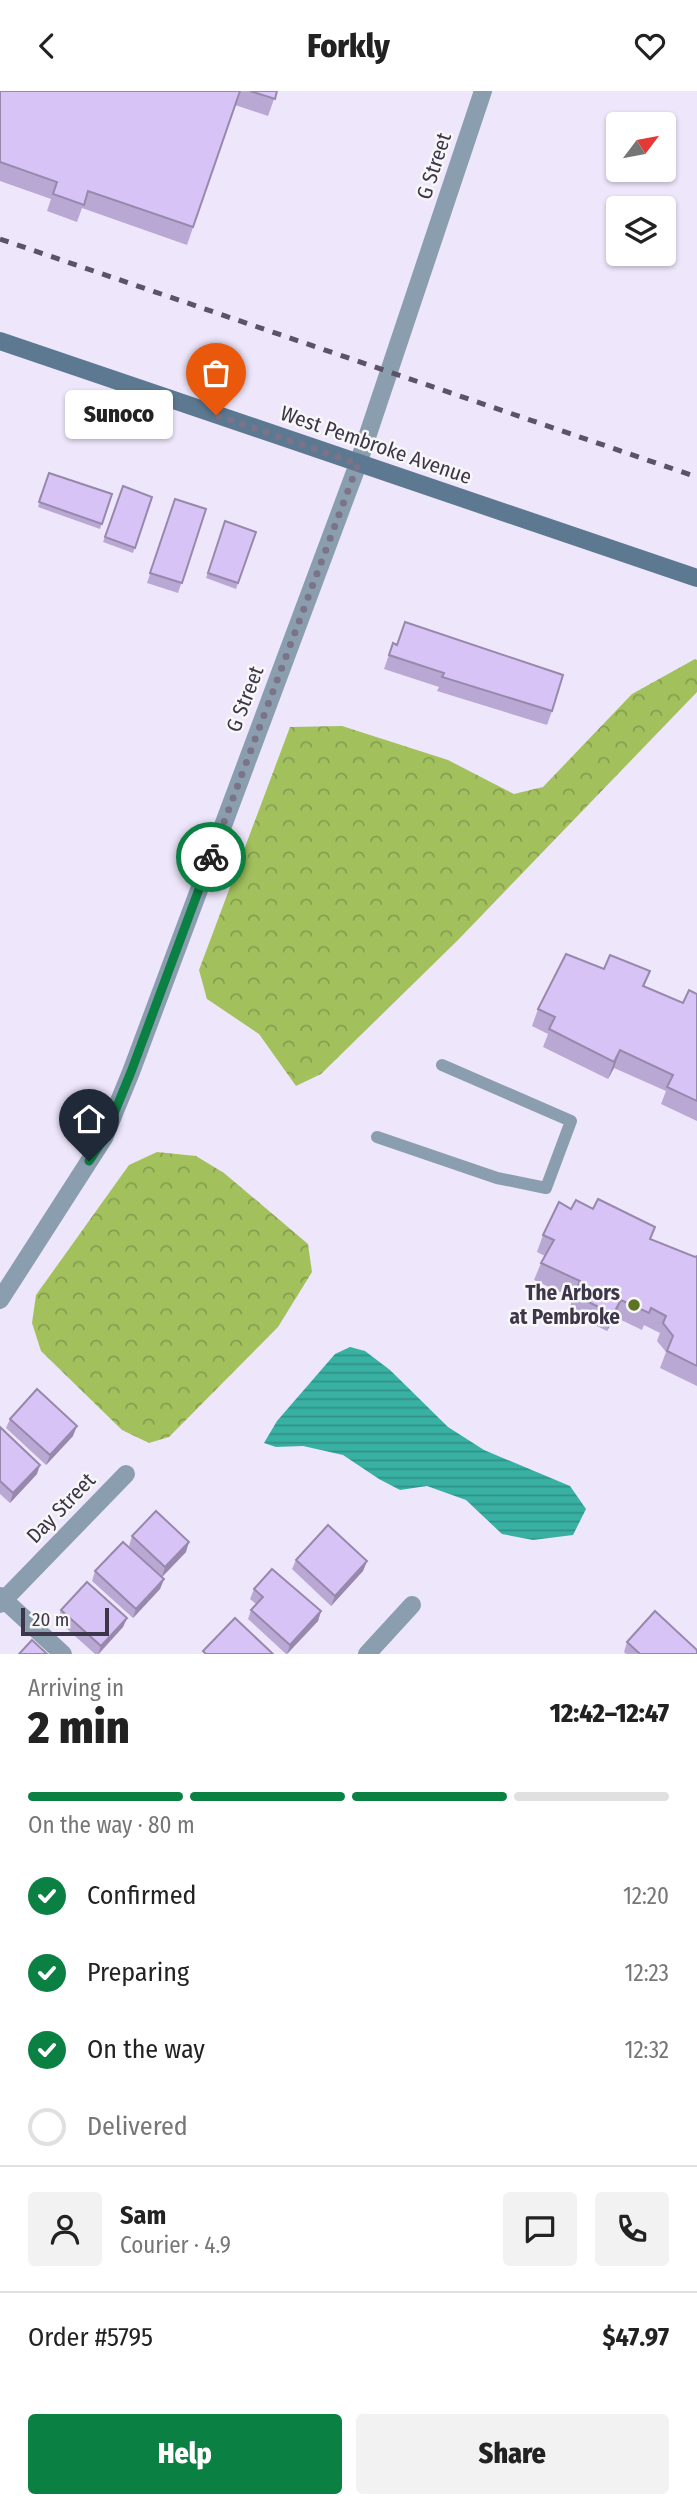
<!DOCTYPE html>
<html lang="en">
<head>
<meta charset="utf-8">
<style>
	:root { --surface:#fff; --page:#f2f2f2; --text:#222; --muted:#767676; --line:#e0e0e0; --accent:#0b8043 }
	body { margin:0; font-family:"Fira Sans Condensed",sans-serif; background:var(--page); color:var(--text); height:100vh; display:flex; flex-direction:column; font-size:26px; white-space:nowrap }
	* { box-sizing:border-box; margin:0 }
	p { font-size:23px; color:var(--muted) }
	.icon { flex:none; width:38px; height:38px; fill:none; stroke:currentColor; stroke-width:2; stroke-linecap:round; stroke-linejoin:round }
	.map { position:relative; height:1563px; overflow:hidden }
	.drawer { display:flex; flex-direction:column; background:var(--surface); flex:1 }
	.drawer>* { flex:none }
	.needle { width:46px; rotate:58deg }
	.fabs { position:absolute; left:606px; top:21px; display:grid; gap:14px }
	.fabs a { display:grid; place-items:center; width:70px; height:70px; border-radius:7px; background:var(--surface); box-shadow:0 2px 5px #0004; font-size:35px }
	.scale { position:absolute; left:21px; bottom:18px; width:88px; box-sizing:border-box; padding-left:7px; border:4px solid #3d3549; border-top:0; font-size:19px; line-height:24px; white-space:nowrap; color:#3d3549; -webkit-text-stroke:5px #f7f7f7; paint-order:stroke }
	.pin { position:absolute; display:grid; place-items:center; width:60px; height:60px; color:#fff; margin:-72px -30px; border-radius:50% 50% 50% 0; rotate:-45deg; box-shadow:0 0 7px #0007 }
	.pin .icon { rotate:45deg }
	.courier { position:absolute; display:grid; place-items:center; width:70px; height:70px; margin:-35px; border:5px solid #0b8043; border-radius:50%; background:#fff; color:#222; box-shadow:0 2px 9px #0007 }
	.bubble { position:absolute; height:49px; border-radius:7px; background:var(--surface); box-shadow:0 2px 5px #0004; font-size:23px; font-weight:800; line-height:49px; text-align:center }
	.head em { font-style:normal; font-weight:800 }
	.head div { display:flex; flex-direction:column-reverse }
	.head { display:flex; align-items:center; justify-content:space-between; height:119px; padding:0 28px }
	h1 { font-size:46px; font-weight:800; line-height:52px }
	.bar { display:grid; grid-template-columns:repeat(4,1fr); gap:10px 7px; align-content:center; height:84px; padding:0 28px }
	.bar i { height:9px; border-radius:5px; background:var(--line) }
	.bar .on { background:var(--accent) }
	.bar p { grid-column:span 4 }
	.line { display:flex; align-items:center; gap:18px; padding:0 28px; border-top:2px solid var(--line) }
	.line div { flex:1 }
	.round { display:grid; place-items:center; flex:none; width:74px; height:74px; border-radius:7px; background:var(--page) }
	ol { padding:0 28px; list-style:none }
	li { display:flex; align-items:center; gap:21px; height:77px }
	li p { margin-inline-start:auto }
	li .icon { padding:7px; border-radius:50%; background:var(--accent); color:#fff; stroke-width:4 }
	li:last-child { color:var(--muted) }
	li i { width:38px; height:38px; border:4px solid var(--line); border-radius:50% }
	.primary-button { display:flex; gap:14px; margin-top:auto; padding:14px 28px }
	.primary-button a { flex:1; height:80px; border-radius:7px; background:var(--accent); color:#fff; font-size:28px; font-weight:800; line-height:80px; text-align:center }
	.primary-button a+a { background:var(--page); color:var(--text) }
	header { display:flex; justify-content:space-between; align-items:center; height:91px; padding:0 28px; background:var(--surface); font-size:32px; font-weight:800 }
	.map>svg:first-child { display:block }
	.forest { fill:url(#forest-crowns) }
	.water { fill:url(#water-rules) }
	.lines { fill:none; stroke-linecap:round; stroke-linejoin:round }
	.service { stroke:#8b9eaf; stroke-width:12 }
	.minor { stroke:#8b9eaf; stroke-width:18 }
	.secondary { stroke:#5d7991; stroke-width:18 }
	.rail { stroke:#5b5367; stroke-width:5; stroke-dasharray:9 9; stroke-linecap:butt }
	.wall { fill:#baa8d4 }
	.shaded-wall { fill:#9788ac }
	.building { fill:#d8c3f6; stroke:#9788ac; stroke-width:2 }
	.done { stroke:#7b7387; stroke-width:7; stroke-dasharray:0 12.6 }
	.route { stroke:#0b8043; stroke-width:9 }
	.poi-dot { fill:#5c7324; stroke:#f7f7f7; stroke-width:2.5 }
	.labels { text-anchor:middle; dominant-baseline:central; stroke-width:5; stroke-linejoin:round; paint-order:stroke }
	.street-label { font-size:21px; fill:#3d3549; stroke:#f7f7f7 }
	.poi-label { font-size:21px; font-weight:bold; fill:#3d3549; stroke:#f7f7f7; text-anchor:end }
</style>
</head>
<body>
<header><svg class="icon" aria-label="back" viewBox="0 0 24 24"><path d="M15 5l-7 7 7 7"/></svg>Forkly<svg class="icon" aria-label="heart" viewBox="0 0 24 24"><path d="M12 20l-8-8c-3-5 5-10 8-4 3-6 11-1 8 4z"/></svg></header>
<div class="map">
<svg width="697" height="1563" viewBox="0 0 697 1563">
	<defs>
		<pattern id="forest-crowns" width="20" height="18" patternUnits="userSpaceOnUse" patternTransform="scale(1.75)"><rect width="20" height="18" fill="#a2c15d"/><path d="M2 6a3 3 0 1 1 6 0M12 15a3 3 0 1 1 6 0" fill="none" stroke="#859e4f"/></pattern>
		<pattern id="water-rules" width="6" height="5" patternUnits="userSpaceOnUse" patternTransform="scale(1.75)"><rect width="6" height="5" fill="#38b1a3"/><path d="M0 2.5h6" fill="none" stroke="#309187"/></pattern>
	</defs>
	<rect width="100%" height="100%" fill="#eee6fb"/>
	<g class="forest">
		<path d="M 695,568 L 697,569 L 697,601 L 458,849 L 321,983 L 296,995 L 259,943 L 207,908 L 199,879 L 290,636 L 342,635 L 448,669 L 514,703 L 543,696 L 632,603 Z"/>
		<path d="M 157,1061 L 196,1065 L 224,1082 L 308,1153 L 312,1181 L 278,1236 L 169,1346 L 149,1352 L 122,1339 L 41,1260 L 32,1232 L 36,1204 L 129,1074 Z"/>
	</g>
	<path class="water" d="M 350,1256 L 365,1260 L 390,1279 L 448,1336 L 484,1359 L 570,1395 L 586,1418 L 573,1444 L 533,1449 L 502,1443 L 466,1409 L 427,1395 L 400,1399 L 379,1388 L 343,1364 L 303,1355 L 276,1356 L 264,1352 L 277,1330 L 335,1263 Z"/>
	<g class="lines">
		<path class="service" d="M 377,1046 L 497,1087 L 546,1097 L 571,1030 L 442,974"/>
		<g class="minor">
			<path d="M 0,1209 L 104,1047 L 131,981 L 358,373 L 483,0"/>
			<path d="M 0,1505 L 63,1563"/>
			<path d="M 0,1513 L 126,1383"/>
			<path d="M 367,1563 L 412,1514"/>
		</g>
		<path class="secondary" d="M 0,250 L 697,487"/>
		<path class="rail" d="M 0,148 L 697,386"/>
	</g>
	<g class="wall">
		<path d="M 0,0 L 277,0 L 268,25 L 235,14 L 187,154 L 82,117 L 77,131 L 47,120 L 51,108 L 0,90 Z"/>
		<path d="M 49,382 L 112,403 L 100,438 L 38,416 Z"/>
		<path d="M 123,395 L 152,406 L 133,462 L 103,451 Z"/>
		<path d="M 175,408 L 206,418 L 178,502 L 147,492 Z"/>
		<path d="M 225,430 L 256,441 L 236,498 L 206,487 Z"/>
		<path d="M 393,552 L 552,620 L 547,634 L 437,600 L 439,596 L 384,578 Z"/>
		<path d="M 604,878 L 650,880 L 644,896 L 683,912 L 697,903 L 697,1030 L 661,1013 L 666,1000 L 614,977 L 608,988 L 543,956 L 548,943 L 532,935 L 538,918 Z"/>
		<path d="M 571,1118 L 593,1118 L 651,1149 L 695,1166 L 697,1165 L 697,1295 L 660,1277 L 666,1261 L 657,1250 L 660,1242 L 644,1234 L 642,1239 L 615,1226 L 607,1240 L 568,1221 L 573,1207 L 534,1189 L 541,1172 L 545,1165 L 537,1161 L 543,1144 Z"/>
		<path d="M 10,1328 L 73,1345 L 46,1374 L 6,1337 Z"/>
		<path d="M 0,1337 L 37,1383 L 10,1412 L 0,1403 Z"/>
		<path d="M 132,1445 L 186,1461 L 162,1486 L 129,1455 Z"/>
		<path d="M 296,1469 L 367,1470 L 363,1480 L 331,1515 L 292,1478 Z"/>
		<path d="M 95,1480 L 164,1488 L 160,1498 L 133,1527 L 92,1490 Z"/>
		<path d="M 254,1498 L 321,1520 L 318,1530 L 287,1563 L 286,1563 L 248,1528 L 251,1519 L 256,1513 L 250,1508 Z"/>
		<path d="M 61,1519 L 127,1527 L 123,1536 L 99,1563 L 95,1563 L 57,1529 Z"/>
		<path d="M 627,1551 L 697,1563 L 626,1563 L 624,1561 Z"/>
	</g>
	<g class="shaded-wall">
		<path d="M 620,959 L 614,977 L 608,988 L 614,971 Z"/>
		<path d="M 621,1209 L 615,1226 L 607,1240 L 613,1223 Z"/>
		<path d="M 77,1335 L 73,1345 L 46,1374 L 50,1364 Z"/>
		<path d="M 40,1374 L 37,1383 L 10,1412 L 13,1402 Z"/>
		<path d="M 189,1451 L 186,1461 L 162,1486 L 165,1476 Z"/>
		<path d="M 367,1470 L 363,1480 L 331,1515 L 335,1505 Z"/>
		<path d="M 164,1488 L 160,1498 L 133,1527 L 136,1518 Z"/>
		<path d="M 321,1520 L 318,1530 L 287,1563 L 290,1554 Z"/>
		<path d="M 127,1527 L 123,1536 L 98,1563 L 101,1555 Z"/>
	</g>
	<g class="building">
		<path d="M 0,0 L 240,0 L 193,136 L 88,100 L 84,114 L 53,103 L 57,91 L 0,71 Z"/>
		<path d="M 250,0 L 277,0 L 275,8 Z"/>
		<path d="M 49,382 L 112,403 L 102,433 L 39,411 Z"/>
		<path d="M 123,395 L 152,406 L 135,457 L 105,446 Z"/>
		<path d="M 175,408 L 206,418 L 182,492 L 150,482 Z"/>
		<path d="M 225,430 L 256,441 L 238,492 L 208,482 Z"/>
		<path d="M 405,531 L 563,584 L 552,620 L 442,586 L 444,582 L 389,564 L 393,552 L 397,554 Z"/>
		<path d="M 566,863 L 604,878 L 610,864 L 650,880 L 643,895 L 683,912 L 689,899 L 697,903 L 697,1010 L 667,996 L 673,984 L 620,959 L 614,971 L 549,938 L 555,926 L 538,918 Z"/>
		<path d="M 598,1108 L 655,1136 L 650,1148 L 695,1166 L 697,1165 L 697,1275 L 667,1260 L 673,1245 L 663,1232 L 666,1225 L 651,1217 L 649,1222 L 621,1209 L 613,1223 L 574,1204 L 580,1190 L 541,1172 L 554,1149 L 543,1144 L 559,1111 L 571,1118 L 576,1109 L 593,1118 Z"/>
		<path d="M 37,1298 L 77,1335 L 50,1364 L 10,1328 Z"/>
		<path d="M 0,1336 L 40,1374 L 13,1402 L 0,1390 Z"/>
		<path d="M 156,1420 L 189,1451 L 165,1476 L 132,1445 Z"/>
		<path d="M 328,1434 L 367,1470 L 335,1505 L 296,1469 Z"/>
		<path d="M 123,1451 L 164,1488 L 136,1518 L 95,1480 Z"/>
		<path d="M 272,1478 L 321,1520 L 290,1554 L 251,1519 L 263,1506 L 254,1498 Z"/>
		<path d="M 87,1491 L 127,1527 L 101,1555 L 61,1519 Z"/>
		<path d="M 655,1520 L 697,1559 L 697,1563 L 640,1563 L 627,1551 Z"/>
		<path d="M 235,1527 L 273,1563 L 206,1563 L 203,1560 Z"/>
		<path d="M 32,1549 L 47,1563 L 19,1563 Z"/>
	</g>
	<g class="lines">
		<path class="done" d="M 211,766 L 358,373 L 216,324"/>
		<path class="route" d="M 89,1070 L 104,1047 L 131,981 L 211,766"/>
	</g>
	<circle class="poi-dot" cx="634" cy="1214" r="7"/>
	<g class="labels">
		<g class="street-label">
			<text transform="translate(434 75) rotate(-72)">G Street</text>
			<text transform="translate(376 354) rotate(19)">West Pembroke Avenue</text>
			<text transform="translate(245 608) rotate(-69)">G Street</text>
			<text transform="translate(61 1417) rotate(-46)">Day Street</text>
		</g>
		<g class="poi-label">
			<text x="620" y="1202">The Arbors<tspan x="620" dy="24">at Pembroke</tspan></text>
		</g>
	</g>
</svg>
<div class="fabs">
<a><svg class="needle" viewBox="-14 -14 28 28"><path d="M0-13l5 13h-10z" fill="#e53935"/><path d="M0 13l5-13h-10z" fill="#767676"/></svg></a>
<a><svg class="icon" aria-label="layers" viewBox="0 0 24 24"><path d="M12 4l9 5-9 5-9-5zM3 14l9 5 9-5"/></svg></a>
</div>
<div class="scale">20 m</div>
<div class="pin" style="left:216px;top:324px;background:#ea580c"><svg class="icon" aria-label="bag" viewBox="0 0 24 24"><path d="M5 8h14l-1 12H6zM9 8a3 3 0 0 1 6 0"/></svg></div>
<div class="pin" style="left:89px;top:1070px;background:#1f2937"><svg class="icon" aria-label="home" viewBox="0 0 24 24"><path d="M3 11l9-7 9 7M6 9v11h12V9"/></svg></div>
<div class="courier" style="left:211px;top:766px"><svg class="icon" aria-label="bike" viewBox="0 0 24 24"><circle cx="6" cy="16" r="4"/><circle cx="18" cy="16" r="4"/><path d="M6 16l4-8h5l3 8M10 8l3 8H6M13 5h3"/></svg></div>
<div class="bubble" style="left:65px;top:299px;width:108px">Sunoco</div>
</div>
<section class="drawer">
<div class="head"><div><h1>2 min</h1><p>Arriving in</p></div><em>12:42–12:47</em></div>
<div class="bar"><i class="on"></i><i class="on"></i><i class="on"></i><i></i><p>On the way · 80 m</p></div>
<ol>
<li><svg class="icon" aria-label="check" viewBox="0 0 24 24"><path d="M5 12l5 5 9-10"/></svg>Confirmed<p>12:20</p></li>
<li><svg class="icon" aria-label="check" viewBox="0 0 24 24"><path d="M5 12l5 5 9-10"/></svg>Preparing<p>12:23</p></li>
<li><svg class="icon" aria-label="check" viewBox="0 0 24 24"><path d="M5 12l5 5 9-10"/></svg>On the way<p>12:32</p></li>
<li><i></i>Delivered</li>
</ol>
<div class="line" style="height:126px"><a class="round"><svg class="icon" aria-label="person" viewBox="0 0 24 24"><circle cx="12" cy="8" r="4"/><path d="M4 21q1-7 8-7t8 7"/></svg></a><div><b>Sam</b><p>Courier · 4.9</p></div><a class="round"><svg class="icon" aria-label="chat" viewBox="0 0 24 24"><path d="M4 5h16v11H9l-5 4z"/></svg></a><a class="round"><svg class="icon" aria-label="phone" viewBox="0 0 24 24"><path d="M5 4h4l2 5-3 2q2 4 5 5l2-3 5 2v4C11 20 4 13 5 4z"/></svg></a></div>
<div class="line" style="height:91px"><div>Order #5795</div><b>$47.97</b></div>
<div class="primary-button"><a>Help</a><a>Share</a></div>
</section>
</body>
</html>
